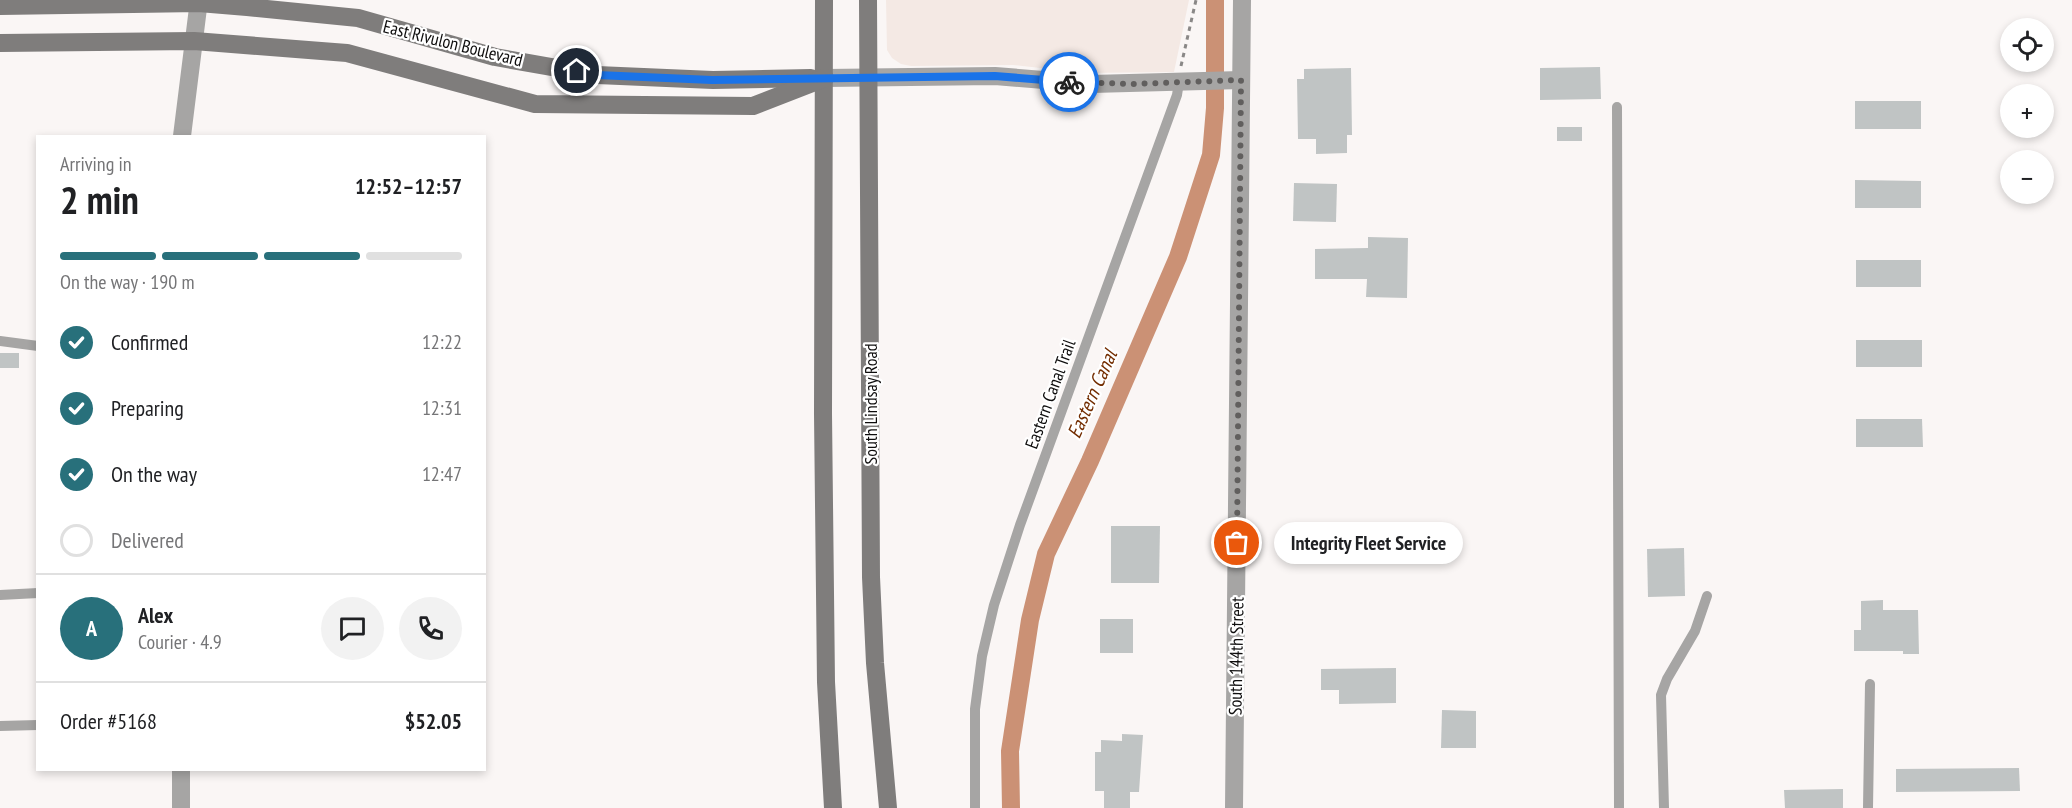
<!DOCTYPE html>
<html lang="en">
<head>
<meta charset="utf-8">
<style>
	:root { --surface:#fff; --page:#f2f2f2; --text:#202124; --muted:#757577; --line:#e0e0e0; --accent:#28707b }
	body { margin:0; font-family:"PT Sans Narrow",sans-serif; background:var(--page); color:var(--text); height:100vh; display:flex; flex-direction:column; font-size:22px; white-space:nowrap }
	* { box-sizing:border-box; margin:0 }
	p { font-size:20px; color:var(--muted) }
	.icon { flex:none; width:33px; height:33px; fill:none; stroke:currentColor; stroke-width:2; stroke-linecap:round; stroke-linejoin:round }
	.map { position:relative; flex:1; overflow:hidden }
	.sheet { position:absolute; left:36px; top:135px; width:450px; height:636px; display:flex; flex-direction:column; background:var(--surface); border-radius:0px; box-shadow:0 3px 9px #0003 }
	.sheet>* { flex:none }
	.buttons { position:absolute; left:2000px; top:18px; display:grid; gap:12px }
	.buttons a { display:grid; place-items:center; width:54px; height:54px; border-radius:50%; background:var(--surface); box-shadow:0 3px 9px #0003; font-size:30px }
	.pin { position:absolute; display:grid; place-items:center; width:51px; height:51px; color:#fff; margin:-26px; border:3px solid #fff; border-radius:50%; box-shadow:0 2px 6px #0007 }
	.courier { position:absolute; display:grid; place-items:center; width:60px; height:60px; margin:-30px; border:4px solid #1a73e8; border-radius:50%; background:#fff; color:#222; box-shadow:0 2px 8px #0007 }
	.bubble { position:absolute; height:42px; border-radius:21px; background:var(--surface); box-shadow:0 3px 9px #0003; font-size:20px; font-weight:700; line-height:42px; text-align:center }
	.summary em { font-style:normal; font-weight:700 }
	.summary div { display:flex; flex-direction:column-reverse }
	.summary { display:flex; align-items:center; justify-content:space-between; height:102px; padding:0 24px }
	h1 { font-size:39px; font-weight:700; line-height:45px }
	.bar { display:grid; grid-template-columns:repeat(4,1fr); gap:9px 6px; align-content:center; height:72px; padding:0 24px }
	.bar i { height:8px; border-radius:4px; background:var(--line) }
	.bar .selected { background:var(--accent) }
	.bar p { grid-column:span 4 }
	.line { display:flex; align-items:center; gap:15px; padding:0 24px; border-top:2px solid var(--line) }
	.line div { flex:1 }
	.round { display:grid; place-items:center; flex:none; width:63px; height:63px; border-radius:32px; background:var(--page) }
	ol { padding:0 24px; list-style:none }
	li { display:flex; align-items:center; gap:18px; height:66px }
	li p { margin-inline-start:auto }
	li .icon { padding:6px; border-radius:50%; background:var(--accent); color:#fff; stroke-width:4 }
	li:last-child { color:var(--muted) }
	li i { width:33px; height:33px; border:3px solid var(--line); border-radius:50% }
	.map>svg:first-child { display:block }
	.built { fill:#f4e9e4 }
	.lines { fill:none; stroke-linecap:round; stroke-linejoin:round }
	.canal { stroke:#cb9175; stroke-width:18 }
	.building { fill:#c0c4c4 }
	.path { stroke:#8a8887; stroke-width:3; stroke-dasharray:4.5 4.5; stroke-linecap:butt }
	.lane { stroke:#a6a5a4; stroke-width:10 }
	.street { stroke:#a6a5a4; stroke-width:18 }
	.secondary { stroke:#7f7d7c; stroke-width:18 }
	.done { stroke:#615f5e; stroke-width:6; stroke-dasharray:0 10.8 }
	.route { stroke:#1a73e8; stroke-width:8 }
	.labels { text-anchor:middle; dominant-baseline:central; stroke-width:4.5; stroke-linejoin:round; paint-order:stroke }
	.street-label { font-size:18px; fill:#0e0d0d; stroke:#fff }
	.water-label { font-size:20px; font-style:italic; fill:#732d00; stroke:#fff }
</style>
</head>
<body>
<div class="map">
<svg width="2072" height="808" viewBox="0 0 2072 808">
	<rect width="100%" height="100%" fill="#faf6f5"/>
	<path class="built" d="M 886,0 L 1189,0 L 1174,72 L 1085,73 L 1013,65 L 911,66 L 901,64 L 892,58 L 887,50 Z"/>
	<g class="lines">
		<path class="canal" d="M 1011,808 L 1010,751 L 1030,620 L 1046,554 L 1090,461 L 1178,257 L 1211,155 L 1215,108 L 1215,0"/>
	</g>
	<g class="building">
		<path d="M 1600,67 L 1601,99 L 1540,100 L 1540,68 Z"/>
		<path d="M 1351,68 L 1352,135 L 1347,135 L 1347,153 L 1316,154 L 1316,139 L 1298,139 L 1297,79 L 1304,79 L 1304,69 Z"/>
		<rect x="1855" y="101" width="66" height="28"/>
		<rect x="1557" y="127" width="25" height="14"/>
		<path d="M 1855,180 L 1921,181 L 1921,208 L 1855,208 Z"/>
		<path d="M 1294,183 L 1337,184 L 1336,222 L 1293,221 Z"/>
		<path d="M 1368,237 L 1408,238 L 1407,298 L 1366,297 L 1367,279 L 1315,279 L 1315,249 L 1368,248 Z"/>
		<rect x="1856" y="260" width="65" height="27"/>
		<rect x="1856" y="340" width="66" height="27"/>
		<rect x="0" y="353" width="19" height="15"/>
		<path d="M 1856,419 L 1922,419 L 1923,447 L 1856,447 Z"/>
		<path d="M 1111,526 L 1160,526 L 1159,583 L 1111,583 Z"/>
		<path d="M 1684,548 L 1685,596 L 1648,597 L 1647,549 Z"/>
		<path d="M 1883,600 L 1883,610 L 1918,610 L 1919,654 L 1903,654 L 1903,651 L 1854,651 L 1854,630 L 1861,630 L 1861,601 Z"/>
		<rect x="1100" y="619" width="33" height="34"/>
		<path d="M 1396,668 L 1396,703 L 1339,704 L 1339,690 L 1321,690 L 1321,669 Z"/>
		<path d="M 1442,710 L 1476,711 L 1476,748 L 1441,748 Z"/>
		<path d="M 1122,734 L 1143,735 L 1139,792 L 1130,792 L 1130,808 L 1104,808 L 1104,791 L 1095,791 L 1095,752 L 1101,752 L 1101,740 L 1122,741 Z"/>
		<path d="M 2019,768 L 2020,791 L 1896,792 L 1896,769 Z"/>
		<path d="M 1843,789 L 1843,808 L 1785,808 L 1784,790 Z"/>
	</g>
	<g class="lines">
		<path class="path" d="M 1181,66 L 1196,0"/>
		<g class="lane">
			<path d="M 1617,107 L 1619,808"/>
			<path d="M 0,341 L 38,346"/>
			<path d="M 0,595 L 38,593"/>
			<path d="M 0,726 L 38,725"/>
			<path d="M 975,808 L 975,709 L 982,656 L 994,605 L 1020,525 L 1177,95 L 1179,82"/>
			<path d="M 1664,808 L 1661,695 L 1667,679 L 1695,631 L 1707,596"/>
			<path d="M 1868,808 L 1870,684"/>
		</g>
		<g class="street">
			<path d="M 825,78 L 995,76 L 1092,84 L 1241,80"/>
			<path d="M 182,136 L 199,0"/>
			<path d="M 181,770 L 181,808"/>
			<path d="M 1234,808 L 1242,0"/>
		</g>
		<g class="secondary">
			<path d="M 824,0 L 823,414 L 826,682 L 833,808"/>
			<path d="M 868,0 L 871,577 L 875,663 L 888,808"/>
			<path d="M 0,6 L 199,3 L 247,7 L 358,18 L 495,57 L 597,75 L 713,80 L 811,78"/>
			<path d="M 0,43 L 194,41 L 347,53 L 535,104 L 753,106 L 825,78"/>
		</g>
	</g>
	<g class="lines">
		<path class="done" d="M 1069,82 L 1133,84 L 1241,80 L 1237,543"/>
		<path class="route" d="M 577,71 L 597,75 L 712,80 L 995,76 L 1069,82"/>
	</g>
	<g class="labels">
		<g class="street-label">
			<text transform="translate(453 43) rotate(14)">East Rivulon Boulevard</text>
			<text transform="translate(1050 394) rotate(-70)">Eastern Canal Trail</text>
			<text transform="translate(870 404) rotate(-90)">South Lindsay Road</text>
			<text transform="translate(1236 656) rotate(-89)">South 144th Street</text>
		</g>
		<g class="water-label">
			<text transform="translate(1092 394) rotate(-66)">Eastern Canal</text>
		</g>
	</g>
</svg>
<div class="buttons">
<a><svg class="icon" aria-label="locate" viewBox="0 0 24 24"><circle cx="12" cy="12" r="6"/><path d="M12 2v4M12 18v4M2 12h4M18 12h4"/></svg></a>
<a>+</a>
<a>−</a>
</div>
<div class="pin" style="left:1237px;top:543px;background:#ea580c"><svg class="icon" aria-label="bag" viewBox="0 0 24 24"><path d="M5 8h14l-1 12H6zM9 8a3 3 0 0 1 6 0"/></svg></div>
<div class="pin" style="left:577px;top:71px;background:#1f2937"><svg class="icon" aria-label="home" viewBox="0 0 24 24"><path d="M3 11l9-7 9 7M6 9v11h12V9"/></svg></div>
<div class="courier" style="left:1069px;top:82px"><svg class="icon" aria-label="bike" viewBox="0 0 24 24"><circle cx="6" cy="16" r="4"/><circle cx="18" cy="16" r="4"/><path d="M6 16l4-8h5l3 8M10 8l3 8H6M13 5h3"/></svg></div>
<div class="bubble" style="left:1274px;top:522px;width:189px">Integrity Fleet Service</div>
<section class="sheet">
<div class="summary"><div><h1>2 min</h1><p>Arriving in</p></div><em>12:52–12:57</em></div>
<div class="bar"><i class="selected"></i><i class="selected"></i><i class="selected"></i><i></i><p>On the way · 190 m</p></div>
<ol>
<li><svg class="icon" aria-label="check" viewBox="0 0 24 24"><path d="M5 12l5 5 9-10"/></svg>Confirmed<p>12:22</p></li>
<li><svg class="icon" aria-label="check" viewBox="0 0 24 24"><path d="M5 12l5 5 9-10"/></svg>Preparing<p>12:31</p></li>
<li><svg class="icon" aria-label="check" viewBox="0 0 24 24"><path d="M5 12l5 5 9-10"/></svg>On the way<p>12:47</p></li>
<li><i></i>Delivered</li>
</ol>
<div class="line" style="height:108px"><b class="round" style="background:var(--accent);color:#fff">A</b><div><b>Alex</b><p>Courier · 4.9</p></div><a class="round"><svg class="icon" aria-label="chat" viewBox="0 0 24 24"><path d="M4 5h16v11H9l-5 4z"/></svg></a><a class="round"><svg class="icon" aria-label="phone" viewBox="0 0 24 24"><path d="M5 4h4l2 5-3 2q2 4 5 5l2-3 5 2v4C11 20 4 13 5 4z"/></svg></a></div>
<div class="line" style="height:78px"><div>Order #5168</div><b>$52.05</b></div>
</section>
</div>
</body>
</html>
